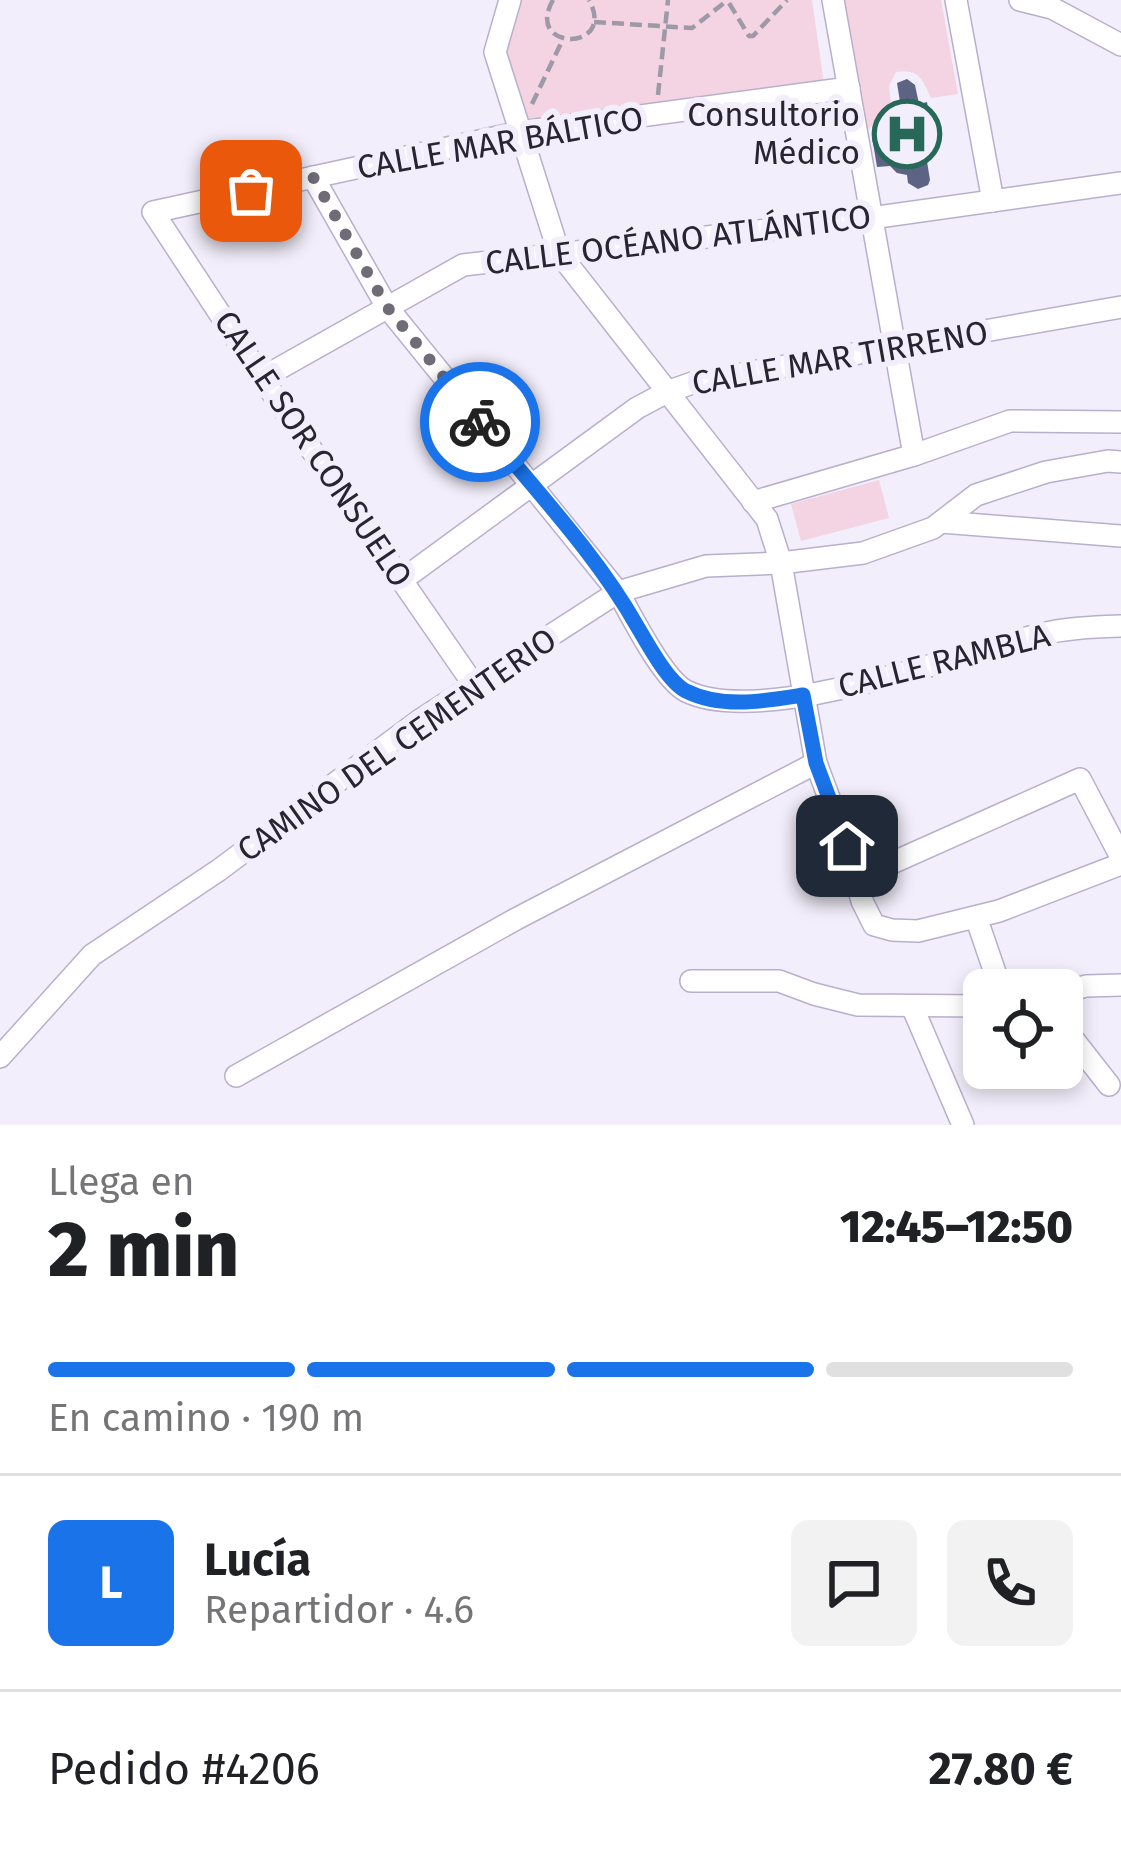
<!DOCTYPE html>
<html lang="es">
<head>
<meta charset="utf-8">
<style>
	:root { --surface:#fff; --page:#f2f2f2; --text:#202124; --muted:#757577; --line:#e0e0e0; --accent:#1a73e8 }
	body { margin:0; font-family:"Fira Sans",sans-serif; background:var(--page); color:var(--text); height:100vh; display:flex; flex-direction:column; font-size:45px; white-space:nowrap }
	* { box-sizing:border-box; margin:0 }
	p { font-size:39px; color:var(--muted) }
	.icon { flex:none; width:66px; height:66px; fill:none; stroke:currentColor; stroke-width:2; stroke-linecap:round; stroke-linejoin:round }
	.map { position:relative; height:1125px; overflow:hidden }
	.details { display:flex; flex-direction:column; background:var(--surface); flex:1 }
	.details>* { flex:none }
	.buttons { position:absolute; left:963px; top:969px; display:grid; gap:24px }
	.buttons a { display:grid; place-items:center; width:120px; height:120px; border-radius:18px; background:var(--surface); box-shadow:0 6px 18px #0003; font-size:60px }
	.pin { position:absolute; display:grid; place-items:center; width:102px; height:102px; color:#fff; margin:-51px; border-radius:24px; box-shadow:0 6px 18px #0006 }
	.courier { position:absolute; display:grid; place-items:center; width:120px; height:120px; margin:-60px; border:9px solid #1a73e8; border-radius:50%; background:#fff; color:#222; box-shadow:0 3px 15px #0007 }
	.head em { font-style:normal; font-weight:800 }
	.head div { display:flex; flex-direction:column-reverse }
	.head { display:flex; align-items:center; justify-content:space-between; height:204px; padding:0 48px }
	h1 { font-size:78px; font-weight:800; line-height:90px }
	.bar { display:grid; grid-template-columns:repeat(4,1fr); gap:18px 12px; align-content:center; height:144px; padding:0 48px }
	.bar i { height:15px; border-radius:9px; background:var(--line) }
	.bar .on { background:var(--accent) }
	.bar p { grid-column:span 4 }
	.line { display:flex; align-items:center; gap:30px; padding:0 48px; border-top:3px solid var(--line) }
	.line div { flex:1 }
	.round { display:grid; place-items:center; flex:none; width:126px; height:126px; border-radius:18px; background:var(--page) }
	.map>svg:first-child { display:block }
	.green { fill:#f4d4e2 }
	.building { fill:#5c6383 }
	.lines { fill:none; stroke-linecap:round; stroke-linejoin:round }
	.street-casing { stroke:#b9afcd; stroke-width:24 }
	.path { stroke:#9d99a6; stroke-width:4.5; stroke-dasharray:12 6; stroke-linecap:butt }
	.street { stroke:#fff; stroke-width:21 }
	.done { stroke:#6f6b77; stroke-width:12; stroke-dasharray:0 21.6 }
	.route { stroke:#1a73e8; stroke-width:15 }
	.labels { text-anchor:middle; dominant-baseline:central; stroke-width:12; stroke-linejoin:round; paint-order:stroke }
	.poi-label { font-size:33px; fill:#282430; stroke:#f2eefb; text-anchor:end }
	.street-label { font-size:33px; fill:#282430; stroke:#f2eefb }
</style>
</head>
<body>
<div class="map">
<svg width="1121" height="1125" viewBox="0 0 1121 1125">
	<rect width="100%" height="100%" fill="#f2eefb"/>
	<g class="green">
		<path d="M 516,0 L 812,0 L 824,84 L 522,125 L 500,52 Z"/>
		<path d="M 844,0 L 941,0 L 958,94 L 931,98 C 923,80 919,68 896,72 L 889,86 L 891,104 L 867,131 Z"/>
		<path d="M 879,480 L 889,518 L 801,541 L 791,504 Z"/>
	</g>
	<path class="building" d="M 907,79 L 915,85 L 919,104 L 927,102 L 931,126 L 929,126 L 929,143 L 925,149 L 930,180 L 928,185 L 918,189 L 908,183 L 907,175 L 897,173 L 890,166 L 877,167 L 872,137 L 882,135 L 888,129 L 886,126 L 890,118 L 901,108 L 897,83 Z"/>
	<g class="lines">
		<g class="street-casing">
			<g id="street">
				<path d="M 510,0 L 495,52 L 559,253 L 767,519 L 781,563 L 816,763 L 847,846 L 862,901 L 874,925 L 892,930 L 918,931 L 999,911 L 1121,864"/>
				<path d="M 833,0 L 914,455"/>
				<path d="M 956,0 L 993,201"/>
				<path d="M 1020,0 L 1052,8 L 1121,45"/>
				<path d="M 313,177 L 387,307 L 618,592 C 632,617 663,679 686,691 C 760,728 956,655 1038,635 C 1065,628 1094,627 1121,626"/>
				<path d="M 262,378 L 463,265 L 871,218 L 1121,183"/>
				<path d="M 753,502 L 914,455 L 1010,421 L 1121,422"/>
				<path d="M 941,522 L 1121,536"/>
				<path d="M 402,580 L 637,408 L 667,392 L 695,382 L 1121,307"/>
				<path d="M 474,685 L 262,378 L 153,212 L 521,132 L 849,88"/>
				<path d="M 856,879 L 1080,779 L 1121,857"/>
				<path d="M 976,917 L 1001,990"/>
				<path d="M 691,981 L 779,981 L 814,994 L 858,1005 L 984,1006"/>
				<path d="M 1062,993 L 1086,986 L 1121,985"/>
				<path d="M 912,1006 L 963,1125"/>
				<path d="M 1062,1025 L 1109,1085"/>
				<path d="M 0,1057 L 92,955 L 219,870 L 420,720 L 618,592 L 706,566 L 781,563 L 863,553 L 933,528 L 976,495 L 1046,472 L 1108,461 L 1121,462"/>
				<path d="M 236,1076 L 516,919 L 816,763"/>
			</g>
		</g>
		<g class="path">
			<path d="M 553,0 C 523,52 618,52 589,0"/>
			<path d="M 594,22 L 692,28 L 724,3 L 729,3 L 749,36 L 753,36 L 787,0"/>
			<path d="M 658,95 L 668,0"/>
			<path d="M 532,104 L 563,39"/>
		</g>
		<use href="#street" class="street"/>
	</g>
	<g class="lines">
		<path class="done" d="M 251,191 L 313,177 L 387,307 L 480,422"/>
		<path class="route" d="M 480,422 C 533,488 595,552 637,626 C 647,643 668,682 686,691 C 722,709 765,701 803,695 L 816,763 L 847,846"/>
	</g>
	<defs>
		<g id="hospital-ring" transform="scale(3.45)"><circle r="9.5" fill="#f2eefb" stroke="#276858" stroke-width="1.5"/><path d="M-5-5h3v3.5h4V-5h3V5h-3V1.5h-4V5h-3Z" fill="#276858"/></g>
	</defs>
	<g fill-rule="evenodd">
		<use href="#hospital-ring" x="907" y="134"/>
	</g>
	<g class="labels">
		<g class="poi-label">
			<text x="860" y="115">Consultorio<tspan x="860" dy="38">Médico</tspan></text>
		</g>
		<g class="street-label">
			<text transform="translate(500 143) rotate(-10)">CALLE MAR BÁLTICO</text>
			<text transform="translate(678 240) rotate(-7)">CALLE OCÉANO ATLÁNTICO</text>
			<text transform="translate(840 358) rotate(-10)">CALLE MAR TIRRENO</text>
			<text transform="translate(313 449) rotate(56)">CALLE SOR CONSUELO</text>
			<text transform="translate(944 661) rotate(-14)">CALLE RAMBLA</text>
			<text transform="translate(397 745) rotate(-35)">CAMINO DEL CEMENTERIO</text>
		</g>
	</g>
</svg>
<div class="buttons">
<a><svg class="icon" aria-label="locate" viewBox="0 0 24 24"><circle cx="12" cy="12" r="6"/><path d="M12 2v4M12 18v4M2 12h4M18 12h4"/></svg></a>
</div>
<div class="pin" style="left:251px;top:191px;background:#ea580c"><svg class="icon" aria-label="bag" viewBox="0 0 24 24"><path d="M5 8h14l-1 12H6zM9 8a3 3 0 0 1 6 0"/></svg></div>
<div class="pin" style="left:847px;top:846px;background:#1f2937"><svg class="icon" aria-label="home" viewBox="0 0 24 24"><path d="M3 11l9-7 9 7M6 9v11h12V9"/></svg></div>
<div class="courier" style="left:480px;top:422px"><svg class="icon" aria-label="bike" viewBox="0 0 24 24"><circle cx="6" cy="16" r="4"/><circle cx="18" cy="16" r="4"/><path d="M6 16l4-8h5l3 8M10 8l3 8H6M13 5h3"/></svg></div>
</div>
<section class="details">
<div class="head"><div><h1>2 min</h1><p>Llega en</p></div><em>12:45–12:50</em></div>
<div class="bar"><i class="on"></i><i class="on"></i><i class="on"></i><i></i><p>En camino · 190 m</p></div>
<div class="line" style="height:216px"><b class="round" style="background:var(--accent);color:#fff">L</b><div><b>Lucía</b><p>Repartidor · 4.6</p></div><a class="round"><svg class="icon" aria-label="chat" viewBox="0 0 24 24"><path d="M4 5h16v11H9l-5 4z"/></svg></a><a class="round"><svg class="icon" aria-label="phone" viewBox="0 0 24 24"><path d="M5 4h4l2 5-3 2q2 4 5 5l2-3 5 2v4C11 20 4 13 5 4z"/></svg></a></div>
<div class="line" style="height:156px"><div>Pedido #4206</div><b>27.80 €</b></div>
</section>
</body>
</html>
